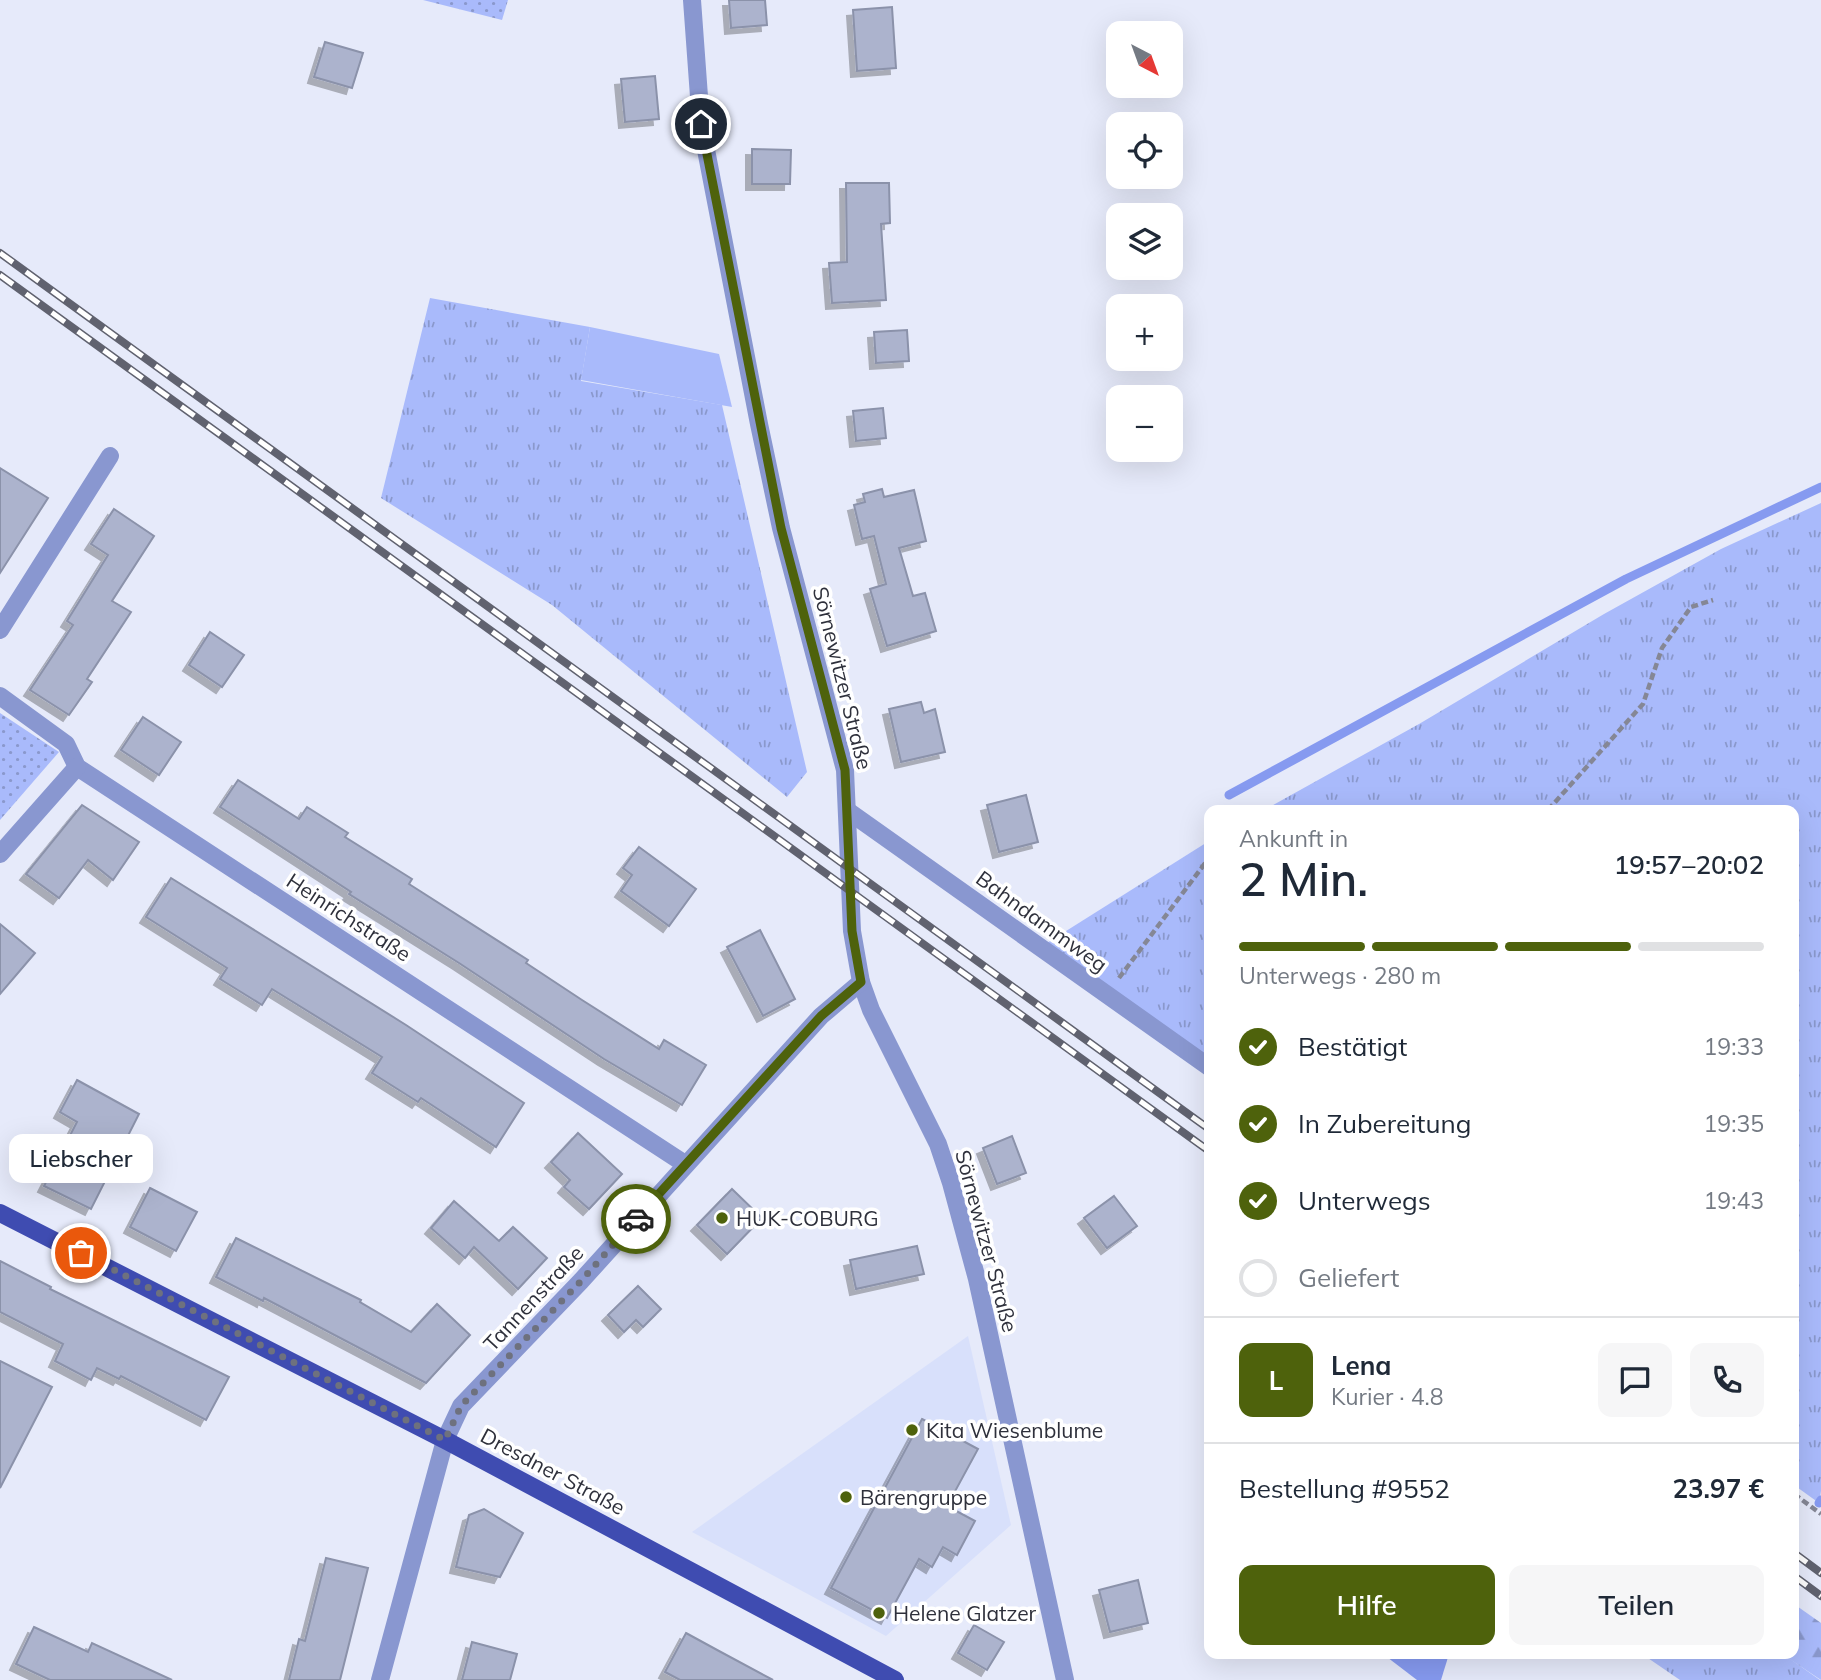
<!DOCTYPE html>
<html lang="de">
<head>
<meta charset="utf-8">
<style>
	:root { --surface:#fff; --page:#f6f6f7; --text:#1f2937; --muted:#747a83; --line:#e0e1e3; --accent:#4e620c }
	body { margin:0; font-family:Mulish,sans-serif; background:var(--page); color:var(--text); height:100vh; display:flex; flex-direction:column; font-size:26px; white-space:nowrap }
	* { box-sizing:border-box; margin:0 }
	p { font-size:23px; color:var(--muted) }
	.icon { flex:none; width:38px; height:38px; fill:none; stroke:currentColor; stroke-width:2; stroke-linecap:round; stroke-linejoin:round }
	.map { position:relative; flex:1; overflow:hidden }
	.panel { position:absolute; left:1204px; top:805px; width:595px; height:854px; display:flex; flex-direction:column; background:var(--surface); border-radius:14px; box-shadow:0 7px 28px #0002 }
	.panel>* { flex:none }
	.needle { width:46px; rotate:139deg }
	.fabs { position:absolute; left:1106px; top:21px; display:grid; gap:14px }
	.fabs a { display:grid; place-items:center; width:77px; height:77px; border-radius:14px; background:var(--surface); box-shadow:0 7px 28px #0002; font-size:35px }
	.pin { position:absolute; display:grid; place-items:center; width:60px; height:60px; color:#fff; margin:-30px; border:4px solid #fff; border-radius:50%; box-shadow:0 2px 7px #0007 }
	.courier { position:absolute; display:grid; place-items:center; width:70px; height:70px; margin:-35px; border:5px solid #4e620c; border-radius:50%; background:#fff; color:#222; box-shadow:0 2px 9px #0007 }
	.bubble { position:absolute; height:49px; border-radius:14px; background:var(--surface); box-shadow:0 7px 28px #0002; font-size:23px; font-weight:600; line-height:49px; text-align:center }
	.headline em { font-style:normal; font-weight:600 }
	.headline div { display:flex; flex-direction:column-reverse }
	.headline { display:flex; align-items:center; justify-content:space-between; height:119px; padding:0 35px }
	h1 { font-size:46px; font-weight:600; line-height:52px }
	.bar { display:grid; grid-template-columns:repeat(4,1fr); gap:10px 7px; align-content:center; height:84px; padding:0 35px }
	.bar i { height:9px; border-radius:5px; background:var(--line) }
	.bar .current { background:var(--accent) }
	.bar p { grid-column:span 4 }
	.line { display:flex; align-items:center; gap:18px; padding:0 35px; border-top:2px solid var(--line) }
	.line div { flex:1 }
	.round { display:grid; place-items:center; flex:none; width:74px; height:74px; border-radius:14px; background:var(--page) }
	ol { padding:0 35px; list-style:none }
	li { display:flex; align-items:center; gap:21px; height:77px }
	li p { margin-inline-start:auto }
	li .icon { padding:7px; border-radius:50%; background:var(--accent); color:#fff; stroke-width:4 }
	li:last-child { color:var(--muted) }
	li i { width:38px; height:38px; border:4px solid var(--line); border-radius:50% }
	.primary-button { display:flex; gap:14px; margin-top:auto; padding:14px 35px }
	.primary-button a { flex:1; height:80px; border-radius:14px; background:var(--accent); color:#fff; font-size:28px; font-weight:600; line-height:80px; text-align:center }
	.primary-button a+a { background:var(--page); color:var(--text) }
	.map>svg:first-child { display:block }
	.built { fill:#d8e0fb }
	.grass { fill:url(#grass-tufts) }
	.forest { fill:url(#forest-firs) }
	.park { fill:url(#park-dots) }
	.pitch { fill:#a9bafb }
	.water { fill:#869af0 }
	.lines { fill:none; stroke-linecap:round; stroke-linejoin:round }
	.stream { stroke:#869af0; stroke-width:9 }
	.building { fill:#acb3cd; stroke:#8b92aa; stroke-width:2; filter:url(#shadow) }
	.path { stroke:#858795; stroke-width:4.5; stroke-dasharray:7 3.5; stroke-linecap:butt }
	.minor { stroke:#8997d0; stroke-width:18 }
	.major { stroke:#3f4cb1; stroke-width:18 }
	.rail-casing { stroke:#60626f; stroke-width:8 }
	.rail { stroke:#fff; stroke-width:5; stroke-dasharray:16; stroke-linecap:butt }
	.done { stroke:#6e717e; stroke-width:7; stroke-dasharray:0 12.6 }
	.route { stroke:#4e620c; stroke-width:9 }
	.poi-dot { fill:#4e620c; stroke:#fff; stroke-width:2.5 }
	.labels { text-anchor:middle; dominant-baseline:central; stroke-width:7; stroke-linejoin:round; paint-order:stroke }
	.street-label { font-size:21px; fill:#2e303b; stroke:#fff }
	.poi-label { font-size:21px; fill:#2e303b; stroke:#fff; text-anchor:start }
</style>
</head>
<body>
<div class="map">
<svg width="1821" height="1680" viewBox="0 0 1821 1680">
	<defs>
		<pattern id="grass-tufts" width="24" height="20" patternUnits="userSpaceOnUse" patternTransform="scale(1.75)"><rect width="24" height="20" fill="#a9bafb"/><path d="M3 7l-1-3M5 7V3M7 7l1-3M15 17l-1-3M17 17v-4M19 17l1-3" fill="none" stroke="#8a98cc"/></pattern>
		<pattern id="forest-firs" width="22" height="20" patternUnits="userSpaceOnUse" patternTransform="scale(1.75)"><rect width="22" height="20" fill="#a9bafb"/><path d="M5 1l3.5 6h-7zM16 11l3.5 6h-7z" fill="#8a98cc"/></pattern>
		<pattern id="park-dots" width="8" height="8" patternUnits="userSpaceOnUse" patternTransform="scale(1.75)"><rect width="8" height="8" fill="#a9bafb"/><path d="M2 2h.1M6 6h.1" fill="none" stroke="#8a98cc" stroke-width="1.8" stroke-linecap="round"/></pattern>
		<filter id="shadow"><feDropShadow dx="-6" dy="6" stdDeviation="0" flood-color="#0004"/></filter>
	</defs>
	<rect width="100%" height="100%" fill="#e6eafa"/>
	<path class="built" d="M 968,1336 L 1011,1525 L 886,1636 L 692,1532 Z"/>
	<g class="grass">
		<path d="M 430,298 L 590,327 L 581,381 L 722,405 L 807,772 L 787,797 L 552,605 L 381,498 Z"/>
		<path d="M 1821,503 L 1821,1491 L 1819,1503 L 1794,1485 L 1794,810 L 1264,810 L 1419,724 L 1604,614 L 1721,549 Z"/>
		<path d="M 1209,841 L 1209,1067 L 1047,943 Z"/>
		<path d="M 1642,1654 L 1783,1654 L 1820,1680 L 1680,1680 Z"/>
	</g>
	<path class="forest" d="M 1794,1604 L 1821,1623 L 1821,1680 L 1782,1654 L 1794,1654 Z"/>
	<g class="park">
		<path d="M 423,0 L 508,0 L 502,20 Z"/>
		<path d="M 0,713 L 59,752 L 0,820 Z"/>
	</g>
	<path class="pitch" d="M 590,327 L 719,354 L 732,407 L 581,380 Z"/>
	<path class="water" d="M 1383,1654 L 1449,1654 L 1441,1680 L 1417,1680 Z"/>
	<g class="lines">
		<g class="stream">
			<path d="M 1229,795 L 1626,579 L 1821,487"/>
			<path d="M 1819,1503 L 1821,1500"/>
		</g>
	</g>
	<g class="building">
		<path d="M 729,0 L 765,0 L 767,25 L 731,28 Z"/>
		<path d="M 892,7 L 896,68 L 857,71 L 853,10 Z"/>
		<path d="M 325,42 L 363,53 L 352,88 L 314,77 Z"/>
		<path d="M 655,76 L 659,119 L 625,122 L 621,79 Z"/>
		<path d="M 752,149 L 791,150 L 790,184 L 752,184 Z"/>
		<path d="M 846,183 L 889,183 L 890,223 L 881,224 L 886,300 L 832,303 L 829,263 L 847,262 Z"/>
		<path d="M 907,330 L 909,361 L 876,363 L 874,332 Z"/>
		<path d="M 883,408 L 886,438 L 856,441 L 853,411 Z"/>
		<path d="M 0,468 L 48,498 L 0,573 Z"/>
		<path d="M 882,489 L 884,497 L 914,490 L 926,541 L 899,548 L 913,596 L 925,593 L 936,631 L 887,646 L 870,589 L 886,584 L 874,536 L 862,539 L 854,505 L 865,502 L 863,494 Z"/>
		<path d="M 114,509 L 154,536 L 112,601 L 131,612 L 87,679 L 92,682 L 69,715 L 30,690 L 73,625 L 67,621 L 108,555 L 91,544 Z"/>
		<path d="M 210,632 L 244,655 L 222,687 L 189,665 Z"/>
		<path d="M 921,702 L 924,713 L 935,709 L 945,752 L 901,762 L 889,709 Z"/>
		<path d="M 143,717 L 181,742 L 159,775 L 121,750 Z"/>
		<path d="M 238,780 L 299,819 L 307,807 L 348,833 L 345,837 L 412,879 L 409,884 L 528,960 L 526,963 L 582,1000 L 659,1049 L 664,1040 L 706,1065 L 682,1105 L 604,1059 L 459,963 L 349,894 L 351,892 L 220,807 Z"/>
		<path d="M 1026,795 L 1038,842 L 999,852 L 987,805 Z"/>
		<path d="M 82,805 L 139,842 L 113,880 L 88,860 L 59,898 L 26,874 Z"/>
		<path d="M 639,847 L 696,889 L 669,926 L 621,891 L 632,875 L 623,868 Z"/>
		<path d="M 171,878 L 406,1025 L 524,1103 L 496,1147 L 421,1098 L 418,1102 L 372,1073 L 382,1057 L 272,989 L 262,1005 L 220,979 L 227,968 L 146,917 Z"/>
		<path d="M 0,924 L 35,953 L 0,994 Z"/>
		<path d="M 760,930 L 795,999 L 763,1016 L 727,947 Z"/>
		<path d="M 77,1080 L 139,1114 L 91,1209 L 44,1186 L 77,1122 L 60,1112 Z"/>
		<path d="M 578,1133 L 622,1174 L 589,1209 L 564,1187 L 570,1180 L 551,1162 Z"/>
		<path d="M 1012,1136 L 1026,1173 L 997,1184 L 983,1148 Z"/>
		<path d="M 150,1188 L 197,1212 L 176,1251 L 130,1227 Z"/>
		<path d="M 732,1189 L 762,1218 L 727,1254 L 697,1225 Z"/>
		<path d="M 1114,1196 L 1137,1226 L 1107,1248 L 1084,1218 Z"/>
		<path d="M 454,1201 L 499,1241 L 513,1227 L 547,1258 L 518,1289 L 474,1247 L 465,1258 L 431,1228 Z"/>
		<path d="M 236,1238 L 361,1300 L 360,1302 L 411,1332 L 437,1304 L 470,1335 L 426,1383 L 264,1298 L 263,1301 L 216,1277 Z"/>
		<path d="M 917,1246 L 924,1274 L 856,1289 L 850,1260 Z"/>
		<path d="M 0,1261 L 51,1287 L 50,1289 L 229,1377 L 206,1420 L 121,1376 L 119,1379 L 97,1368 L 91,1380 L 55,1361 L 63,1344 L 0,1312 Z"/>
		<path d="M 638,1286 L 661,1309 L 643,1327 L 636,1320 L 624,1332 L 608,1315 Z"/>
		<path d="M 0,1361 L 52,1387 L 0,1488 Z"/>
		<path d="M 922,1419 L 978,1449 L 947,1506 L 975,1521 L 957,1555 L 943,1547 L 932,1567 L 919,1559 L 887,1618 L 831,1588 Z"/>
		<path d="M 484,1509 L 523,1533 L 500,1577 L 456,1567 L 469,1515 Z"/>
		<path d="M 326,1558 L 368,1568 L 340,1680 L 289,1680 L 299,1639 L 305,1641 Z"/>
		<path d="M 1138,1580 L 1148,1623 L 1110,1632 L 1099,1590 Z"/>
		<path d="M 974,1625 L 1004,1642 L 987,1670 L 958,1653 Z"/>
		<path d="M 34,1627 L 88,1652 L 92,1643 L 172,1680 L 50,1680 L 16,1664 Z"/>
		<path d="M 686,1633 L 719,1651 L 773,1680 L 680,1680 L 665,1672 Z"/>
		<path d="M 472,1642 L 517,1654 L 510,1680 L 462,1680 Z"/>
	</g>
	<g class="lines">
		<g class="path">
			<path d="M 1548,810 L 1643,704 L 1662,648 L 1691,607 L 1713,600"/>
			<path d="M 1119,978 L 1209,858"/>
			<path d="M 1794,1494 L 1821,1514"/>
		</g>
		<g class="minor">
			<path d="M 692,0 L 701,124 L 759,424 L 781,528 L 845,770 L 852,931 L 861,982 L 871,1010 L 938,1144 L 951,1183 L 977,1279 L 1065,1680"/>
			<path d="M 0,630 L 110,456"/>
			<path d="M 0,696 L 66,744 L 77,767 L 685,1164"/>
			<path d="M 848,811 L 1209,1067"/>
			<path d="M 0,854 L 77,767"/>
			<path d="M 380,1680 L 445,1440 L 461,1406 L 581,1281 L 821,1016 L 861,982"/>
		</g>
		<path class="major" d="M 0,1213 L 445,1440 L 895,1680"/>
		<g class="rail-casing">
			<g id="rail">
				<path d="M 0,253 L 1209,1129"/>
				<path d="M 0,275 L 1209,1151"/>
				<path d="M 1794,1553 L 1821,1573"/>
				<path d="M 1794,1576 L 1821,1596"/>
			</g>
		</g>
		<use href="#rail" class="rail"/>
	</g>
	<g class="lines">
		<path class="done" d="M 81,1253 L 445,1440 L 461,1406 L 581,1281 L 636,1219"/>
		<path class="route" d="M 636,1219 L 821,1016 L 861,982 L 852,931 L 845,770 L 781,528 L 701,124"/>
	</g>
	<g class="poi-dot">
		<circle cx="722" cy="1218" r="7"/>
		<circle cx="912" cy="1430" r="7"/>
		<circle cx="846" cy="1497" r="7"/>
		<circle cx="879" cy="1613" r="7"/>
	</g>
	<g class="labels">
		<g class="street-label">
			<text transform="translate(843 678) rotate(76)">Sörnewitzer Straße</text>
			<text transform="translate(349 917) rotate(33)">Heinrichstraße</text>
			<text transform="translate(1042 921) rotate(36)">Bahndammweg</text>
			<text transform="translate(987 1241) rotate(75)">Sörnewitzer Straße</text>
			<text transform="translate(533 1298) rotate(-47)">Tannenstraße</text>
			<text transform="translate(553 1471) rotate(28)">Dresdner Straße</text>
		</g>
		<g class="poi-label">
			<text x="736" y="1218">HUK-COBURG</text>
			<text x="926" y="1430">Kita Wiesenblume</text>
			<text x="860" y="1497">Bärengruppe</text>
			<text x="893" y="1613">Helene Glatzer</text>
		</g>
	</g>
</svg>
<div class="fabs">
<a><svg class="needle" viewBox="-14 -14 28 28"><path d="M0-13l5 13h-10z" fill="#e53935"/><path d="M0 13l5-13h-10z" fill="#747a83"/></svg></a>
<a><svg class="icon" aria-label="locate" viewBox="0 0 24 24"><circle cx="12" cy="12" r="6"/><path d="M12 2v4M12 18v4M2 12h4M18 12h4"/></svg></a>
<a><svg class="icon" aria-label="layers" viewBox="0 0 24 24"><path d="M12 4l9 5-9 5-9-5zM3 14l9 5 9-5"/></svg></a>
<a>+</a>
<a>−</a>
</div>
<div class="pin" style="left:81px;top:1253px;background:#ea580c"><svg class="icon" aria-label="bag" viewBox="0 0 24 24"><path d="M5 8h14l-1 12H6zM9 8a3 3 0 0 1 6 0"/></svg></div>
<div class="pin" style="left:701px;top:124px;background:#1f2937"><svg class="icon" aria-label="home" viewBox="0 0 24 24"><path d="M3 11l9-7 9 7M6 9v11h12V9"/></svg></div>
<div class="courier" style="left:636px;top:1219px"><svg class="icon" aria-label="car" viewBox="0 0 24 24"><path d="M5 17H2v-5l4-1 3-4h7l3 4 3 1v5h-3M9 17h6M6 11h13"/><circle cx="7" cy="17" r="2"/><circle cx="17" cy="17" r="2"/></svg></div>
<div class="bubble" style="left:9px;top:1134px;width:144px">Liebscher</div>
<section class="panel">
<div class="headline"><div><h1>2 Min.</h1><p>Ankunft in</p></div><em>19:57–20:02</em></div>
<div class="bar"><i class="current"></i><i class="current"></i><i class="current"></i><i></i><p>Unterwegs · 280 m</p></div>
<ol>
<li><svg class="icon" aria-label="check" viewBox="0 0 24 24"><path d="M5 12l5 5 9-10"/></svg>Bestätigt<p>19:33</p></li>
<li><svg class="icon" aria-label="check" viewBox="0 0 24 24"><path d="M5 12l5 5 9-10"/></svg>In Zubereitung<p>19:35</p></li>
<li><svg class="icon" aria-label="check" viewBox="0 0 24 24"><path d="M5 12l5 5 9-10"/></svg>Unterwegs<p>19:43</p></li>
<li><i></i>Geliefert</li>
</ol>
<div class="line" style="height:126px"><b class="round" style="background:var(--accent);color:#fff">L</b><div><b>Lena</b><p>Kurier · 4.8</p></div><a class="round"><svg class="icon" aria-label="chat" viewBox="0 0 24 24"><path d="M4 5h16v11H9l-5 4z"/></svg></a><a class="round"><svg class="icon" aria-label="phone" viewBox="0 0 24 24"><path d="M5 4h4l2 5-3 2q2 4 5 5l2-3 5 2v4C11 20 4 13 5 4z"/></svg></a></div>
<div class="line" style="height:91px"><div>Bestellung #9552</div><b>23.97 €</b></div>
<div class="primary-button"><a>Hilfe</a><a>Teilen</a></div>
</section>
</div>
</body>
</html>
